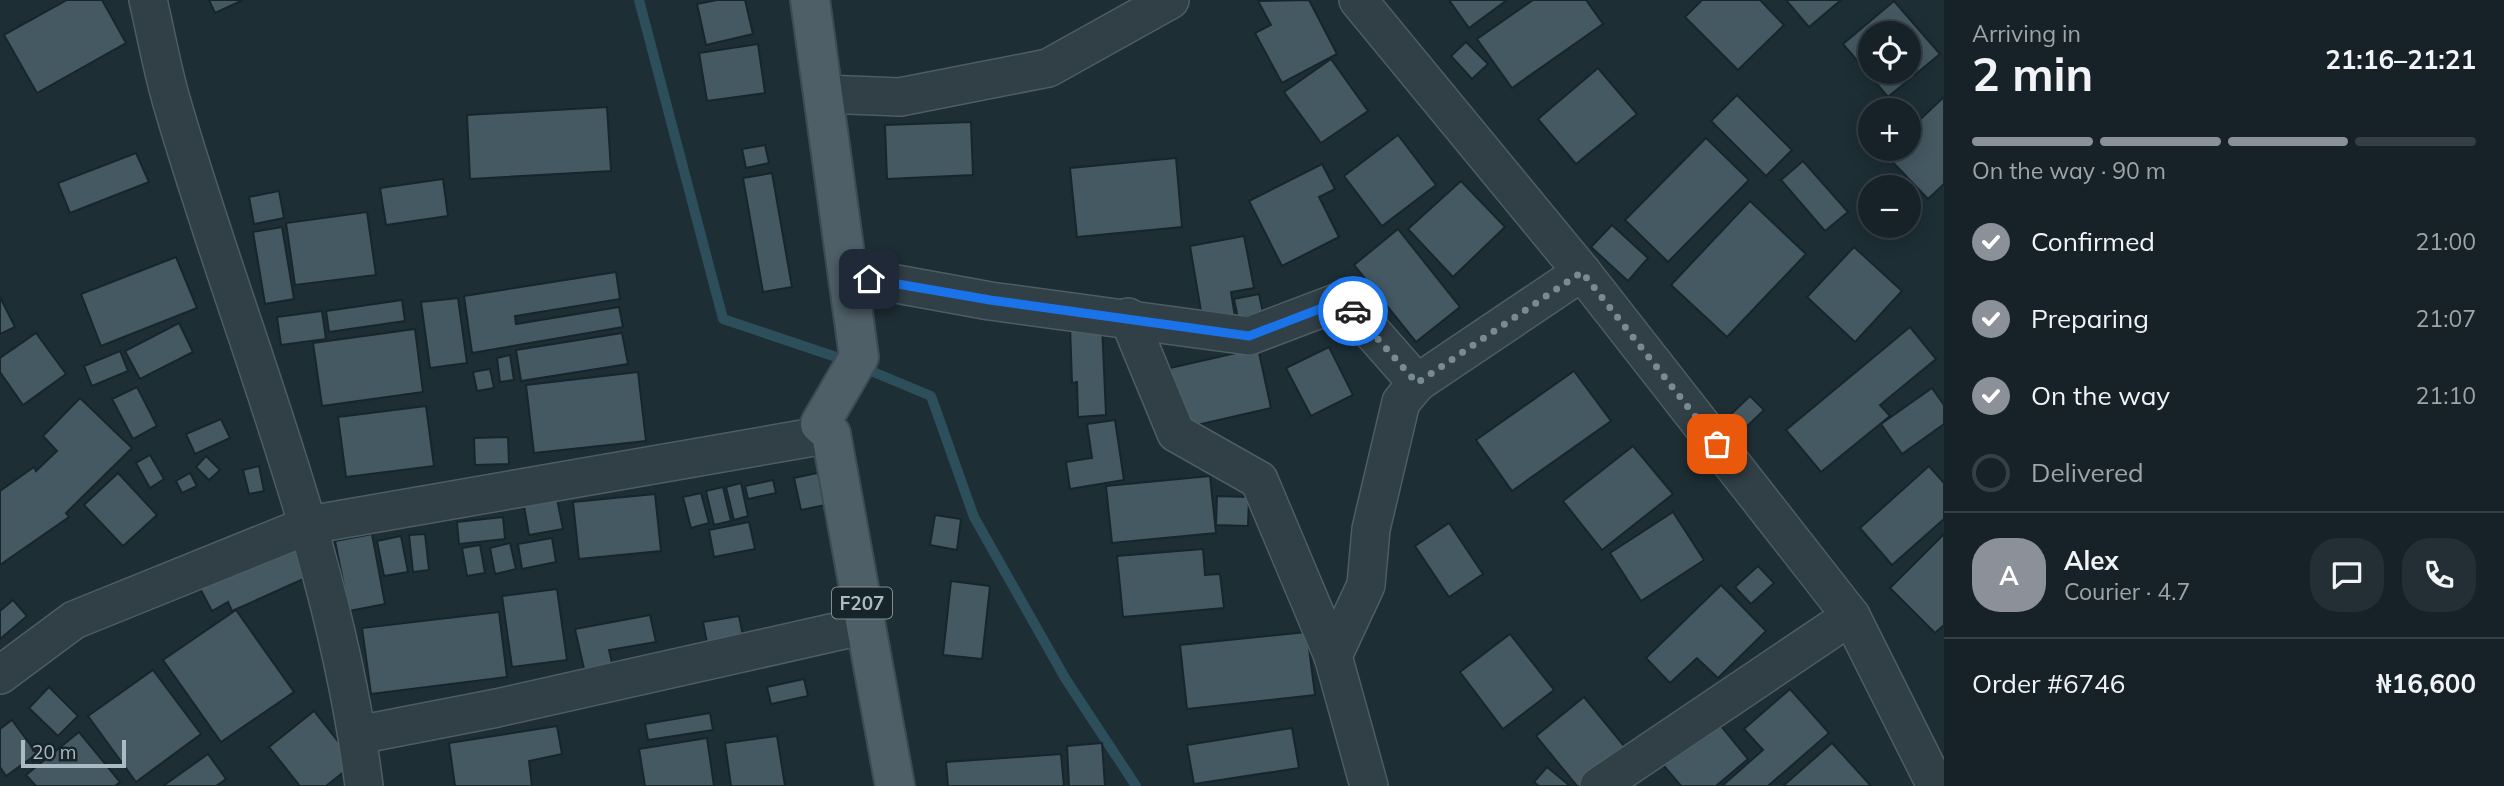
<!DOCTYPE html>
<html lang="en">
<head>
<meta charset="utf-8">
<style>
	:root { --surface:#162228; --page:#232f34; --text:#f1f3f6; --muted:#9ea4a8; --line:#353f45; --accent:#8c9099 }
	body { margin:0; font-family:Mulish,sans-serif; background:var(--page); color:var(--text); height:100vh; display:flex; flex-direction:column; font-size:26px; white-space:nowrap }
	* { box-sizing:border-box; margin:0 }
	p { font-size:23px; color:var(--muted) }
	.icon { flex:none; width:38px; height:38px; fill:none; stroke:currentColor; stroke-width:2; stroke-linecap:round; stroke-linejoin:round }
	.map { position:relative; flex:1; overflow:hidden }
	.side { display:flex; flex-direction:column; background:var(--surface); width:560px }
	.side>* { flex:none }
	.tools { position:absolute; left:1858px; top:21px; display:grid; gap:14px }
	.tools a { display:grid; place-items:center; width:63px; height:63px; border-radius:50%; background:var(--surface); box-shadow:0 4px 18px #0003,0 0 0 2px var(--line); font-size:35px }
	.scale { position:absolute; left:21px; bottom:18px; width:105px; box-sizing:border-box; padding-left:7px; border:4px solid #aabbc4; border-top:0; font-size:19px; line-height:24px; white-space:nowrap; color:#aabbc4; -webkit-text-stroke:5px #17242a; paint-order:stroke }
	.pin { position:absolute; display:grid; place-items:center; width:60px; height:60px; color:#fff; margin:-30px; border-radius:14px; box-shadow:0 4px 10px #0006 }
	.courier { position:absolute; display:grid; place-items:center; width:70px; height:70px; margin:-35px; border:5px solid #1a73e8; border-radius:50%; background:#fff; color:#222; box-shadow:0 2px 9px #0007 }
	.headline em { font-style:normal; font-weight:700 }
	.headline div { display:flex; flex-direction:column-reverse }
	.headline { display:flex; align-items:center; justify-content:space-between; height:119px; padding:0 28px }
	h1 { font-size:46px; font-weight:700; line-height:52px }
	.bar { display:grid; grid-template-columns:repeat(4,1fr); gap:10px 7px; align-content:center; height:84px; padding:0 28px }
	.bar i { height:9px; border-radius:5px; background:var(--line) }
	.bar .active { background:var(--accent) }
	.bar p { grid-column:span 4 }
	.line { display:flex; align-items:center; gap:18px; padding:0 28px; border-top:2px solid var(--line) }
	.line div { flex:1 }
	.round { display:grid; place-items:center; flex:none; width:74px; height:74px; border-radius:28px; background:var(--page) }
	ol { padding:0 28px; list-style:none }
	li { display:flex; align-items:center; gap:21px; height:77px }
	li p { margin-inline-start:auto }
	li .icon { padding:7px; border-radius:50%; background:var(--accent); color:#fff; stroke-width:4 }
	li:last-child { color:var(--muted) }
	li i { width:38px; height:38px; border:4px solid var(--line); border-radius:50% }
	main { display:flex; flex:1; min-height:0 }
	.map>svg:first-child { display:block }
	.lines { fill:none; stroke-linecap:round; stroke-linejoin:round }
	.stream { stroke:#2d4e5b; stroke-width:10 }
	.building { fill:#455962; stroke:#18262c; stroke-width:2; fill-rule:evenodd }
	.street-casing { stroke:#4e5d64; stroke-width:40 }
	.primary-casing { stroke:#3d4b52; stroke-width:42 }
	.street { stroke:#313f46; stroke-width:37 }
	.primary { stroke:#4e5f67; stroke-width:38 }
	.done { stroke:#798a92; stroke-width:7; stroke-dasharray:0 12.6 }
	.route { stroke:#1a73e8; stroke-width:9 }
	.labels { text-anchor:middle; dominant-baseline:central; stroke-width:5; stroke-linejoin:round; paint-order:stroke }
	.shield { fill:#17242a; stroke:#7e8e96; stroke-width:2 }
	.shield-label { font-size:19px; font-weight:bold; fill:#aabbc4 }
</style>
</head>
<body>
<main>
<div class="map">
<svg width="1944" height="786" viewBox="0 0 1944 786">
	<rect width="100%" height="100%" fill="#1d2e35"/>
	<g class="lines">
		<path class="stream" d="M 639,0 L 723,319 L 842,359 L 931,396 L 974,517 L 1065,678 L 1136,786"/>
	</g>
	<g class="building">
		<path d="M 67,0 L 102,0 L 126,43 L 37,93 L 4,35 Z"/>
		<path d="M 209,0 L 243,0 L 215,13 Z"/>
		<path d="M 717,0 L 745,0 L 753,34 L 706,45 L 697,4 Z"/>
		<path d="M 1309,0 L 1337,54 L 1282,83 L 1255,33 L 1271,25 L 1258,1 Z"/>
		<path d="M 1449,0 L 1507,0 L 1469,28 Z"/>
		<path d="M 1533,0 L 1586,0 L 1603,24 L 1512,88 L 1477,39 Z"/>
		<path d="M 1702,0 L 1760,0 L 1784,25 L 1738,70 L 1685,17 Z"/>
		<path d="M 1786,0 L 1841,0 L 1809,27 Z"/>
		<path d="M 1894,1 L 1940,54 L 1888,97 L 1843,44 ZM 1871,33 L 1909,33 L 1909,72 L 1871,72 Z"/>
		<path d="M 1466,42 L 1488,64 L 1472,79 L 1451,56 Z"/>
		<path d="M 758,44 L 765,93 L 707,101 L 699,53 Z"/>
		<path d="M 1331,59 L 1368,111 L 1321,143 L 1284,92 Z"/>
		<path d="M 1598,68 L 1637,114 L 1576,164 L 1538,119 Z"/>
		<path d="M 1737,95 L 1792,150 L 1766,176 L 1711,121 Z"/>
		<path d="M 1944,97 L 1944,184 L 1928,199 L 1884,153 L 1889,149 L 1909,149 L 1909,130 Z"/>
		<path d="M 607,107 L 611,171 L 470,179 L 467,115 Z"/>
		<path d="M 971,122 L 973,175 L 887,179 L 885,125 Z"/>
		<path d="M 1398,135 L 1436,185 L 1382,226 L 1344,176 Z"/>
		<path d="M 1706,138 L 1749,180 L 1668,262 L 1625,220 Z"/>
		<path d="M 765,145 L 769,163 L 746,168 L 742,149 Z"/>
		<path d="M 136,153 L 149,182 L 70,213 L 58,183 Z"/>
		<path d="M 1176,158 L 1182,227 L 1077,237 L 1070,168 Z"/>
		<path d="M 1803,161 L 1848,212 L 1825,231 L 1781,180 Z"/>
		<path d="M 1322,164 L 1335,189 L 1319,197 L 1339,237 L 1282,266 L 1249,201 Z"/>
		<path d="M 772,173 L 792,287 L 763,292 L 743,178 Z"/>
		<path d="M 443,179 L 448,216 L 386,225 L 380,188 Z"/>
		<path d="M 1461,181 L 1505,227 L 1453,277 L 1408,229 Z"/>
		<path d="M 279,191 L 284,218 L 254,224 L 249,197 Z"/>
		<path d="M 1750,201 L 1806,254 L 1727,337 L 1671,285 Z"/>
		<path d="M 367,212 L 376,275 L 295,285 L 286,223 Z"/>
		<path d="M 1612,225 L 1648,258 L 1628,281 L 1591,247 Z"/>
		<path d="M 282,227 L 294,299 L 265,304 L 253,232 Z"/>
		<path d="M 1398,229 L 1460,307 L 1416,342 L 1354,265 Z"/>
		<path d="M 1244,236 L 1254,288 L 1231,292 L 1235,317 L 1203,323 L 1190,246 Z"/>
		<path d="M 1854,247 L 1902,291 L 1855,342 L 1807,297 Z"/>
		<path d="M 176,257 L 197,308 L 101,346 L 81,294 Z"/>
		<path d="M 616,272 L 620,299 L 515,316 L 516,324 L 619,307 L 623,327 L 472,353 L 464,296 Z"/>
		<path d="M 1259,294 L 1263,313 L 1238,318 L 1234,299 Z"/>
		<path d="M 0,297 L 15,327 L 0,334 Z"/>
		<path d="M 458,298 L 467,363 L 430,368 L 421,302 Z"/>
		<path d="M 402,300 L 405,321 L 329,332 L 326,311 Z"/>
		<path d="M 322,311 L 326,339 L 281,345 L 277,317 Z"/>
		<path d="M 179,323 L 193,352 L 140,379 L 125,351 Z"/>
		<path d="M 1102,324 L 1106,415 L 1078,417 L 1077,382 L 1072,383 L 1070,325 Z"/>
		<path d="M 1910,327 L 1936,359 L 1880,405 L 1890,416 L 1821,472 L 1786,430 Z"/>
		<path d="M 415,329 L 423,392 L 322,406 L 313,343 Z"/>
		<path d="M 36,333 L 66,374 L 23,405 L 0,372 L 0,358 Z"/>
		<path d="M 622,333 L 628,364 L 521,381 L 516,350 Z"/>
		<path d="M 1329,347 L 1353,395 L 1311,416 L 1286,368 Z"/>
		<path d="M 1258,348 L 1271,408 L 1184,428 L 1170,368 Z"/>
		<path d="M 120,351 L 128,371 L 92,386 L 84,366 Z"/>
		<path d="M 510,355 L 514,380 L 500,382 L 497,358 Z"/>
		<path d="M 490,369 L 494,388 L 477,391 L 473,372 Z"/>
		<path d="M 1574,371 L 1611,421 L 1512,491 L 1476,440 Z"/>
		<path d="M 638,372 L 646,441 L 534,453 L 526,385 Z"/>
		<path d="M 137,387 L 157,426 L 133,439 L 112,399 Z"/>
		<path d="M 1932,388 L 1944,405 L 1944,424 L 1902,454 L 1881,424 Z"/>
		<path d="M 1750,396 L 1764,410 L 1741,432 L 1727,418 Z"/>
		<path d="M 80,398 L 132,448 L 66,513 L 69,517 L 0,565 L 0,491 L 34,467 L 36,471 L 57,451 L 43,436 Z"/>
		<path d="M 426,406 L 434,466 L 346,477 L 338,417 Z"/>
		<path d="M 221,419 L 230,438 L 195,454 L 186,434 Z"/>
		<path d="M 1115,420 L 1124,480 L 1070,489 L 1066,462 L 1092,458 L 1087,424 Z"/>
		<path d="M 508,437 L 509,464 L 475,465 L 474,438 Z"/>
		<path d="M 1633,446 L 1673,494 L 1602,550 L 1563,501 Z"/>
		<path d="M 150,455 L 164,479 L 150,488 L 136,463 Z"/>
		<path d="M 206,456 L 220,470 L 209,480 L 196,467 Z"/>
		<path d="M 259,466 L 264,491 L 249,494 L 243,470 Z"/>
		<path d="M 1929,466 L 1944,483 L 1944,519 L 1892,565 L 1860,528 Z"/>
		<path d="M 822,472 L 830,504 L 801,510 L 794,478 Z"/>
		<path d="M 118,473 L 157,515 L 123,546 L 84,505 Z"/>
		<path d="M 190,473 L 197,486 L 182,493 L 176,481 Z"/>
		<path d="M 1210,476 L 1216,533 L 1112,543 L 1106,486 Z"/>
		<path d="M 773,480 L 776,493 L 748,499 L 745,486 Z"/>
		<path d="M 741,483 L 748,516 L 734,520 L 726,487 Z"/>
		<path d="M 723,487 L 731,521 L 714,525 L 706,491 Z"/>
		<path d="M 701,493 L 709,523 L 691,528 L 683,497 Z"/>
		<path d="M 655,494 L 661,551 L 579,559 L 573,502 Z"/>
		<path d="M 1217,496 L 1249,497 L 1248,526 L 1216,525 Z"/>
		<path d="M 557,499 L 563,529 L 529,535 L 524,506 Z"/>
		<path d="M 1673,512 L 1704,560 L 1641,601 L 1610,553 Z"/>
		<path d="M 935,515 L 961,519 L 957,550 L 930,545 Z"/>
		<path d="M 503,517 L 505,539 L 459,544 L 457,522 Z"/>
		<path d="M 749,522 L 755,549 L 714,557 L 709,530 Z"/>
		<path d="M 1449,523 L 1483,574 L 1449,597 L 1415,546 Z"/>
		<path d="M 372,534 L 385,604 L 349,611 L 335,541 Z"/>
		<path d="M 425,534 L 429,570 L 413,572 L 409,535 Z"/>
		<path d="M 1944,534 L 1944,625 L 1935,633 L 1890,588 Z"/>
		<path d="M 401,536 L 408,572 L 384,576 L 377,541 Z"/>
		<path d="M 552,538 L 556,562 L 522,569 L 518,544 Z"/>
		<path d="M 294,542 L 310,576 L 232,611 L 228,602 L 212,611 L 196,581 Z"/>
		<path d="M 510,543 L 516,569 L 495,574 L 490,548 Z"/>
		<path d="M 480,545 L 485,573 L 467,576 L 462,548 Z"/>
		<path d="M 1203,549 L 1205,575 L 1220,574 L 1224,608 L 1123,617 L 1117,556 Z"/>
		<path d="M 1758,566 L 1774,583 L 1751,604 L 1735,587 Z"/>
		<path d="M 951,581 L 990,586 L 982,659 L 943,655 Z"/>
		<path d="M 1721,585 L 1766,631 L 1718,678 L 1697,658 L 1670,683 L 1646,658 Z"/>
		<path d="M 557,589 L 567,660 L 512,667 L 502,596 Z"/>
		<path d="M 13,600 L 27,616 L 0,639 L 0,611 Z"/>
		<path d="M 236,610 L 294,692 L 221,742 L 163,660 Z"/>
		<path d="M 499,612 L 507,677 L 371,694 L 362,628 Z"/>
		<path d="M 650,615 L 656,642 L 609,650 L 613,667 L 585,673 L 575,629 Z"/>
		<path d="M 739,616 L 744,641 L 708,648 L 703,622 Z"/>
		<path d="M 1307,632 L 1315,695 L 1187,709 L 1180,645 Z"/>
		<path d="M 1510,634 L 1554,690 L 1503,729 L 1460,672 Z"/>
		<path d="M 153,670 L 201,734 L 136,782 L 88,716 Z"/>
		<path d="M 804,679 L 808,696 L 771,704 L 767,687 Z"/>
		<path d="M 49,687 L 78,716 L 58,736 L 29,708 Z"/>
		<path d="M 1790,689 L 1829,733 L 1768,786 L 1722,786 L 1763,750 L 1744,729 Z"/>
		<path d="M 1584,697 L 1629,752 L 1587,786 L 1577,786 L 1536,736 Z"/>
		<path d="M 314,711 L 355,763 L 326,786 L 300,786 L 269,747 Z"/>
		<path d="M 710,713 L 713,730 L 648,740 L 645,724 Z"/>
		<path d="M 1713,716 L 1748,759 L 1716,786 L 1681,786 L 1659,760 Z"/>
		<path d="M 12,720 L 37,754 L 6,776 L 0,767 L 0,729 Z"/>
		<path d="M 557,726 L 562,754 L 529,761 L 532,786 L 455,786 L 449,743 Z"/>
		<path d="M 1292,728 L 1299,768 L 1194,784 L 1187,745 Z"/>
		<path d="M 79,732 L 120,782 L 115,786 L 36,786 L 26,775 Z"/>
		<path d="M 777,736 L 785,786 L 731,786 L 725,743 Z"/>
		<path d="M 707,738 L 714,786 L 645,786 L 639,749 Z"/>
		<path d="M 1102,743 L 1105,786 L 1069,786 L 1067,746 Z"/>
		<path d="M 1832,743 L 1871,786 L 1783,786 Z"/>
		<path d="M 208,754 L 226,779 L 216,786 L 163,786 Z"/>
		<path d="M 1061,754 L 1064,786 L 948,786 L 946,762 Z"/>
		<path d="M 1547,767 L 1570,786 L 1539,786 L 1534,782 Z"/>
	</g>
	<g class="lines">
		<g class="street-casing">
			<g id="street">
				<path d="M 148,0 C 156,34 162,69 172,103 C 238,330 335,550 364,786"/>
				<path d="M 1358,0 L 1582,272 L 1851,616 L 1936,786"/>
				<path d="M 824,94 L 900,97 L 1048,68 L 1170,0"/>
				<path d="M 850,295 L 869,279 L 990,301 L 1249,336 L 1344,300 L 1417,383 L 1582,272"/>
				<path d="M 1128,317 L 1176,433 L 1259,480 L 1333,656 L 1369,786"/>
				<path d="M 1333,656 L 1366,585 L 1371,529 L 1401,402 L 1417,383"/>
				<path d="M 0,675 L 74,620 L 309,525 L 831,434"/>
				<path d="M 358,735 L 497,708 L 866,625"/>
				<path d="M 1599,786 L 1851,616"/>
			</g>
		</g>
		<g class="primary-casing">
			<path id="primary" d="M 810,0 L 859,357 L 820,424 L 831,434 L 895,786"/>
		</g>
		<use href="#street" class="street"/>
		<use href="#primary" class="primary"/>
	</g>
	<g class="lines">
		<path class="done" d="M 1353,311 L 1417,383 L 1582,272 L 1717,444"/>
		<path class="route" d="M 869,279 L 990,300 L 1249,336 L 1343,300 L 1353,311"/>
	</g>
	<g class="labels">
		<rect class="shield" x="832" y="587.5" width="60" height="31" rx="5"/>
		<g class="shield-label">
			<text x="862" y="603">F207</text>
		</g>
	</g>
</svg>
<div class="tools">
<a><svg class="icon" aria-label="locate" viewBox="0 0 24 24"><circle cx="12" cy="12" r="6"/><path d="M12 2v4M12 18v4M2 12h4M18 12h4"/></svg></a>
<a>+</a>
<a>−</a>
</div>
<div class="scale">20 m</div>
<div class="pin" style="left:1717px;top:444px;background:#ea580c"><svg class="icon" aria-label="bag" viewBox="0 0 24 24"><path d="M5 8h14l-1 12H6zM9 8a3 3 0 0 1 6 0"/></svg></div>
<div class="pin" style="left:869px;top:279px;background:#1f2937"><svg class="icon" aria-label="home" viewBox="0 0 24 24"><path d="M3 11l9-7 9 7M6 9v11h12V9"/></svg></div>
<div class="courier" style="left:1353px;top:311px"><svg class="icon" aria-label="car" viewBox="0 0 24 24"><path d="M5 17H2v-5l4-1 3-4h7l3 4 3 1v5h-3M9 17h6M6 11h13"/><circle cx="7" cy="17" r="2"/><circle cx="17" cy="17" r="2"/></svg></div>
</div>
<section class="side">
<div class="headline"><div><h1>2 min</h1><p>Arriving in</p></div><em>21:16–21:21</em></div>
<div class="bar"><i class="active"></i><i class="active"></i><i class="active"></i><i></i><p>On the way · 90 m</p></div>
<ol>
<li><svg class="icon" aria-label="check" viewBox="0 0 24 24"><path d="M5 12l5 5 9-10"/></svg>Confirmed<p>21:00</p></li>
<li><svg class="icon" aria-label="check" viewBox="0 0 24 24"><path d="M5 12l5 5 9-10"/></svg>Preparing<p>21:07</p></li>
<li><svg class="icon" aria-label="check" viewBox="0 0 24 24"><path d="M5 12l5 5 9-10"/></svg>On the way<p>21:10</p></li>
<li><i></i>Delivered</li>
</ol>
<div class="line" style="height:126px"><b class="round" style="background:var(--accent);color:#fff">A</b><div><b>Alex</b><p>Courier · 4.7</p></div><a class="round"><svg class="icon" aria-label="chat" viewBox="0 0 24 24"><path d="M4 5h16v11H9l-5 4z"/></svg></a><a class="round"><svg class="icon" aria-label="phone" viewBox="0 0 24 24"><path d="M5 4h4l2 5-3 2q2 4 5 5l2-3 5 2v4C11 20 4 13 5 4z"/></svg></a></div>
<div class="line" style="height:91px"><div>Order #6746</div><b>₦16,600</b></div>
</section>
</main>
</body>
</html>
